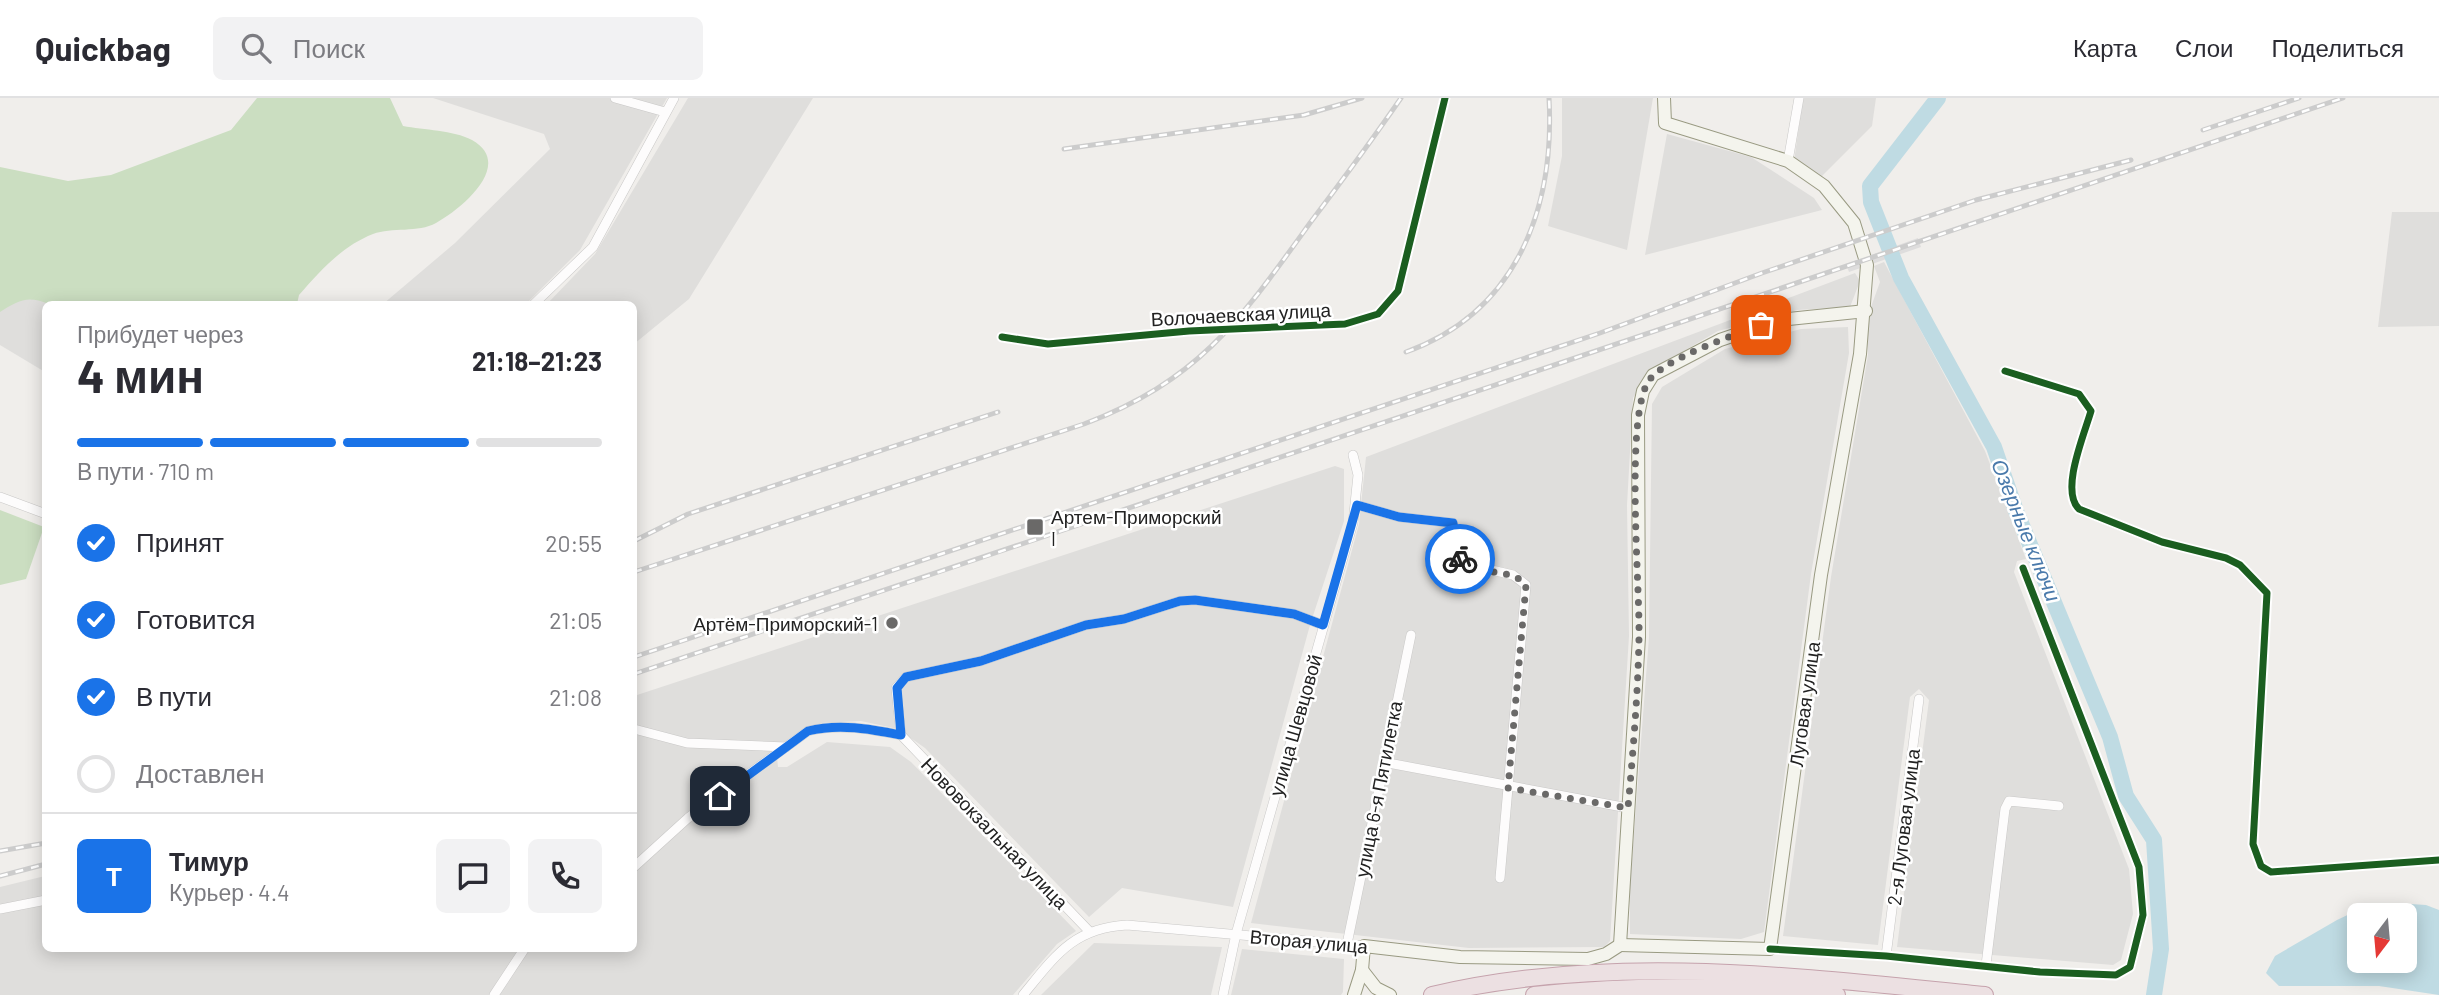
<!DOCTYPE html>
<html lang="ru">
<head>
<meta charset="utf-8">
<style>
	:root { --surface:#fff; --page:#f2f2f3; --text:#2b2b33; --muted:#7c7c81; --line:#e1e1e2; --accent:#1a73e8 }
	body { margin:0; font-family:Barlow,sans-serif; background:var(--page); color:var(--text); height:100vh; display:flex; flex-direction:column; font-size:26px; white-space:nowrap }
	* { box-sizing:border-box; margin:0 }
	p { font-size:23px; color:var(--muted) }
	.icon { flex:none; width:38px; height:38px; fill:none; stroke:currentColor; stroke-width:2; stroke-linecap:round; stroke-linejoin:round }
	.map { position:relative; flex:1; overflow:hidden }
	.details { position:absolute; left:42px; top:203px; width:595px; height:651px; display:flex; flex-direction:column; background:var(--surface); border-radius:10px; box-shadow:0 4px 18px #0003 }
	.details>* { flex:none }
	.needle { width:46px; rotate:196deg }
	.fabs { position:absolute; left:2347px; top:805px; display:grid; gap:14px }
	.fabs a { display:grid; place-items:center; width:70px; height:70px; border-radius:10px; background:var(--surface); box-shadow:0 4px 18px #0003; font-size:35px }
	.pin { position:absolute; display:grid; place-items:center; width:60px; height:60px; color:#fff; margin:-30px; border-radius:14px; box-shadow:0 4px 10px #0006 }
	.courier { position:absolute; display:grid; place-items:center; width:70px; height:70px; margin:-35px; border:5px solid #1a73e8; border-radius:50%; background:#fff; color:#222; box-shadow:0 2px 9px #0007 }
	.overview em { font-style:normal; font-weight:700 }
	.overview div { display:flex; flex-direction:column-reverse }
	.overview { display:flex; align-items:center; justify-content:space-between; height:119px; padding:0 35px }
	h1 { font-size:46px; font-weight:700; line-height:52px }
	.bar { display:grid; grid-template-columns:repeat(4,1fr); gap:10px 7px; align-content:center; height:84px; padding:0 35px }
	.bar i { height:9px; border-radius:5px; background:var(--line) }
	.bar .active { background:var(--accent) }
	.bar p { grid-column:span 4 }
	.line { display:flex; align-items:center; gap:18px; padding:0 35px; border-top:2px solid var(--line) }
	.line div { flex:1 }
	.round { display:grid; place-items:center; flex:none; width:74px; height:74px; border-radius:10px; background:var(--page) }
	ol { padding:0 35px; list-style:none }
	li { display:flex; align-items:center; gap:21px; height:77px }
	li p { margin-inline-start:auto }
	li .icon { padding:7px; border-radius:50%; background:var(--accent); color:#fff; stroke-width:4 }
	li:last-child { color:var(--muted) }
	li i { width:38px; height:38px; border:4px solid var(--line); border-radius:50% }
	header { display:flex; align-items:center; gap:42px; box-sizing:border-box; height:98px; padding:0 35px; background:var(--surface); border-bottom:2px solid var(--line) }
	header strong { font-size:33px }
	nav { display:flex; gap:38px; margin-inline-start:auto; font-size:24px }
	.search { width:490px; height:63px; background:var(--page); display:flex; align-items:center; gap:18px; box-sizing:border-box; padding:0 24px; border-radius:10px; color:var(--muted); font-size:26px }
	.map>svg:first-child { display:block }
	.residential { fill:#dfdedc }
	.forest { fill:#cbdec1 }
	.water { fill:#bfdbe3; fill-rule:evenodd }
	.pier { fill:#dedddd }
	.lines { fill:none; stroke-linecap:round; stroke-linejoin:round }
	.river { stroke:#bfdbe3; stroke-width:16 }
	.street-casing { stroke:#c9c8c7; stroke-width:10 }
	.secondary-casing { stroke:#999a82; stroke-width:14 }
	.highway-casing { stroke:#c5a2ac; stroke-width:18 }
	.street { stroke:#fdfcfc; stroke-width:9 }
	.secondary { stroke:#f4f4ed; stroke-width:12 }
	.highway { stroke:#ece0e2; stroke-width:16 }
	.rail-casing { stroke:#ccc; stroke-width:5 }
	.rail { stroke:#fff; stroke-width:2.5; stroke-dasharray:8; stroke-linecap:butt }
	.cycleway-casing { stroke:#fff; stroke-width:11 }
	.cycleway { stroke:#1b5e20; stroke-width:7 }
	.done { stroke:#6a6968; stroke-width:7; stroke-dasharray:0 12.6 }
	.route { stroke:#1a73e8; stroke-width:9 }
	.poi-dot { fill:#6a6968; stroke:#fff; stroke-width:2.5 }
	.labels { text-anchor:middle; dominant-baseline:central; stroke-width:5; stroke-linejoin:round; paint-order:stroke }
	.street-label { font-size:19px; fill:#222; stroke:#fff }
	.poi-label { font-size:19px; fill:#222; stroke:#fff; text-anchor:start }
	.water-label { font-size:21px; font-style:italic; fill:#4a7aab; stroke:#fff }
</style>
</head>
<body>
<header>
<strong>Quickbag</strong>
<div class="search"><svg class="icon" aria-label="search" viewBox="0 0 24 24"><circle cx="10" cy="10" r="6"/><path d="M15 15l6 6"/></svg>Поиск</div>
<nav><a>Карта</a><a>Слои</a><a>Поделиться</a></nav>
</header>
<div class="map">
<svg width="2439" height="897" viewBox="0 0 2439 897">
	<rect width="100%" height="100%" fill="#f0eeeb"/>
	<g class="residential">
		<path d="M 433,0 L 667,0 L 580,152 L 526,206 L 383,206 L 455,145 L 550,51 L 544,36 Z"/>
		<path d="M 688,0 L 813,0 L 689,201 L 634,246 L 634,206 L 547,206 L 595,156 Z"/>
		<path d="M 1562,0 L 1653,0 L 1627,152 L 1548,128 L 1562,58 Z"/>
		<path d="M 1803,0 L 1876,0 L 1872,28 L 1820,80 L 1794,63 Z"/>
		<path d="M 1667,36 L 1751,59 L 1814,100 L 1822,112 L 1645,157 Z"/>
		<path d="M 2392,114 L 2439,114 L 2439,228 L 2378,229 Z"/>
		<path d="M 1884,164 L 1985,353 L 2026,461 L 2017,463 L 2014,474 L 2129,771 L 2133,816 L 2121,862 L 2113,867 L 1897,849 L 1929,602 L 1919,591 L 1910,599 L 1878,847 L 1783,838 L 1831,479 L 1868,257 L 1867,220 L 1880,184 L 1874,168 Z"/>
		<path d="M 1855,175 L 1860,183 L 1850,209 L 1797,212 L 1718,233 L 1648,274 L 1633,300 L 1627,407 L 1629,538 L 1610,843 L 1604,849 L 1469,850 L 1251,825 L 1359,426 L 1366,359 Z"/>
		<path d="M 0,180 L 133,206 L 46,206 L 45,274 L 0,247 Z"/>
		<path d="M 1848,229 L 1849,255 L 1811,476 L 1764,834 L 1741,841 L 1630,836 L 1630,787 L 1649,539 L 1652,306 L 1662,289 L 1725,251 L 1801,231 Z"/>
		<path d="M 1335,368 L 1344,371 L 1344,423 L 1310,527 L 1233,809 L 1122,790 L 1089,819 L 925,650 L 898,631 L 861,623 L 821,625 L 777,659 L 778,669 L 787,669 L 827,644 L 890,649 L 911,664 L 1076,833 L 1057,846 L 1013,897 L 0,897 L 0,789 L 45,778 L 46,850 L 634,850 L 634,598 Z"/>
		<path d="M 1094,845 L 1222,849 L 1211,897 L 1041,897 Z"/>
		<path d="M 1242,851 L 1344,861 L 1343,894 L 1341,897 L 1231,897 Z"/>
	</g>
	<g class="forest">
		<path d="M 257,0 L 390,0 L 403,28 C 424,32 453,32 472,42 C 515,66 462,111 436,125 C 418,135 392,129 373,136 C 342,148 320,173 299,197 L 297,206 L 49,206 C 27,197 19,202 0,214 L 0,69 L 68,83 L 111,77 L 231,32 Z"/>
		<path d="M 0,412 L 44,429 L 26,481 L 0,487 Z"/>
	</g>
	<path class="water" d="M 2395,805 L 2426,807 L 2439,812 L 2439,897 L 2379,888 L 2279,888 L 2266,875 L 2275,858 L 2337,822 L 2362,810 ZM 2359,817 L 2404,817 L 2404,863 L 2359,863 Z"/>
	<path class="pier" d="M 1918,140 L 1921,149 L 1849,174 L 1846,166 Z"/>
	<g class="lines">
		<path class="river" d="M 1938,0 L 1870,88 L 1871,104 L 1901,180 L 1994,349 L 2016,413 L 2110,639 L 2126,698 L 2154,742 L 2161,851 L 2154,897"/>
		<g class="street-casing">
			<g id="street">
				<path d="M 615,0 L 665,14"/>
				<path d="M 1788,63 L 1799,0"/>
				<path d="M 534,206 L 593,149 L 674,0"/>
				<path d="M 1002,239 L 1048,246 L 1189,233 L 1345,226 L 1378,216 L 1398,193 L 1445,0"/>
				<path d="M 2005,273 L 2079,296 L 2091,313 C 2084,337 2060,393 2079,411 L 2162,444 L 2226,460 L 2240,467 L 2267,495 L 2253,746 L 2261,768 L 2271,774 L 2439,762"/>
				<path d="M 0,399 L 46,416"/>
				<path d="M 1357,407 L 1399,419 L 1453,425 L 1462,465 L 1513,477 L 1526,487 L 1500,780"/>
				<path d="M 634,631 L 687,645 L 786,649"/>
				<path d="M 901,637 L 896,590 L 906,579 L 981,563 L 1086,527 L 1124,521 L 1180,503 L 1195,502 L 1294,516 L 1323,527"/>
				<path d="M 1383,664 L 1628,710"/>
				<path d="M 634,769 L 688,720 L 808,633 C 839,625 870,631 901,637 L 1089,833"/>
				<path d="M 0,811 L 46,802"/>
				<path d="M 1347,846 L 1411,537"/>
				<path d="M 1770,851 L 1886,858 L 2040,874 L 2116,877 L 2130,869 L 2143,817 L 2139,769 L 2023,470"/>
				<path d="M 1886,858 L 1919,601"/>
				<path d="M 1986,867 L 2005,711 L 2009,703 L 2059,708"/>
				<path d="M 494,897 L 525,850"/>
				<path d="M 1023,897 C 1055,858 1073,830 1127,827 L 1364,848"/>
				<path d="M 1223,897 L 1236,836 L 1353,425 L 1358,377 L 1353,357"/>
			</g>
		</g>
		<g class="secondary-casing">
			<g id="secondary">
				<path d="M 1620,847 L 1770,851 L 1821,477 L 1860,256 L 1867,167 L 1854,125 L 1824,88 L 1788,63 L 1665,25 L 1664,0"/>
				<path d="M 1620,847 L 1639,539 L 1638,317 L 1643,293 L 1653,277 L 1720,242 L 1779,222 L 1866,213"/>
				<path d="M 1362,872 L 1376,890 L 1390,897"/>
				<path d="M 1354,897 L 1362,872 L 1364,848 L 1460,859 L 1588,861 L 1606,856 L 1620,847"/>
			</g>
		</g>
		<g class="highway-casing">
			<g id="highway">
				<path d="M 1432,897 C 1613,854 1802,879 1985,897"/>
				<path d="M 1534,897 C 1636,886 1736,887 1837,897"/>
			</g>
		</g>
		<use href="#street" class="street"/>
		<use href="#secondary" class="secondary"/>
		<use href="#highway" class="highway"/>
		<g class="rail-casing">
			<g id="rail">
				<path d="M 2203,32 L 2299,0"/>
				<path d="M 1064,51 L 1304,17 L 1362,0"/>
				<path d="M 1406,254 C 1517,214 1555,110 1549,0"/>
				<path d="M 634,443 L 688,416 L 998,314"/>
				<path d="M 634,474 L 1084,326 C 1200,282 1241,221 1310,125 C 1341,84 1372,42 1401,0"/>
				<path d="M 634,559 L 1600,235 L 1762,175 L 1976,102 L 2131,62"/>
				<path d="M 634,576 C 1204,386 1774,193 2343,0"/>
				<path d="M 0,753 L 46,745"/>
				<path d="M 0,778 L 46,766"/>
			</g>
		</g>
		<use href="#rail" class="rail"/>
		<g class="cycleway-casing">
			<g id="cycleway">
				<path d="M 1002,239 L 1048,246 L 1189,233 L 1345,226 L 1378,216 L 1398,193 L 1445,0"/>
				<path d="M 2005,273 L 2079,296 L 2091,313 C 2084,337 2060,393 2079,411 L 2162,444 L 2226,460 L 2240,467 L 2267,495 L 2253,746 L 2261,768 L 2271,774 L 2439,762"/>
				<path d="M 1770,851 L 1886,858 L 2040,874 L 2116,877 L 2130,869 L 2143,817 L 2139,769 L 2023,470"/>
			</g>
		</g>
		<use href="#cycleway" class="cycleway"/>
	</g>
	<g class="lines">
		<path class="done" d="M 1460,461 C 1468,479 1512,468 1526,487 L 1508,690 L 1628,710 C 1633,653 1638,596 1639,539 C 1640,486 1625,322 1648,284 C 1662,261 1735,237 1761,227"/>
		<path class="route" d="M 720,698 L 808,633 C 839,625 870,631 901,637 L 897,590 L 906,579 L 981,563 L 1086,527 L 1124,521 L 1180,503 L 1195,502 L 1294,516 L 1323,527 L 1357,407 L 1399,419 L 1453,425 L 1460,461"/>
	</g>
	<g class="poi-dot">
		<rect x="1026" y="420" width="18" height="18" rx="3.5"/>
		<circle cx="892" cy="525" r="7"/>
	</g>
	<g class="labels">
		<g class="street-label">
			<text transform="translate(1241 216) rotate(-3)">Волочаевская улица</text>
			<text transform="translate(1804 606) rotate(-82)">Луговая улица</text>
			<text transform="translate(1295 627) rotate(-74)">улица Шевцовой</text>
			<text transform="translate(1378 691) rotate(-79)">улица 6-я Пятилетка</text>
			<text transform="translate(1903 729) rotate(-83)">2-я Луговая улица</text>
			<text transform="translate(995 735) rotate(46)">Нововокзальная улица</text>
			<text transform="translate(1309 843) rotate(5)">Вторая улица</text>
		</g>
		<g class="poi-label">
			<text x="1051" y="418">Артем-Приморский<tspan x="1051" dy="22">I</tspan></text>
			<text x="878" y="525" text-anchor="end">Артём-Приморский-1</text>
		</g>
		<g class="water-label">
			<text transform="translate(2027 432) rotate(68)">Озерные ключи</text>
		</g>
	</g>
</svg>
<div class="fabs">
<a><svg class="needle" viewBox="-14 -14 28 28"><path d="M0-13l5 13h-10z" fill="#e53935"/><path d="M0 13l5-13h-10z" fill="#7c7c81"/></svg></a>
</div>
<div class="pin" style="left:1761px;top:227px;background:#ea580c"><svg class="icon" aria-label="bag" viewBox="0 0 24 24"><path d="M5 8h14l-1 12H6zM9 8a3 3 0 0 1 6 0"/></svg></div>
<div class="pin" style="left:720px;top:698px;background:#1f2937"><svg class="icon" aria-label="home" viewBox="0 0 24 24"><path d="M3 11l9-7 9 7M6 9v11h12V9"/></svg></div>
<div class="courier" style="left:1460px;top:461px"><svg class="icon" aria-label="bike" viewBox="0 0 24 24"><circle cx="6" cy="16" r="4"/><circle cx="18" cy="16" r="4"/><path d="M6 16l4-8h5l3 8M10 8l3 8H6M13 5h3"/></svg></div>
<section class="details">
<div class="overview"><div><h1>4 мин</h1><p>Прибудет через</p></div><em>21:18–21:23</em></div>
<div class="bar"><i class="active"></i><i class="active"></i><i class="active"></i><i></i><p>В пути · 710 m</p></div>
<ol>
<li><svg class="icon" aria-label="check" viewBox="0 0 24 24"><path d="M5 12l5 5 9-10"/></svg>Принят<p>20:55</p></li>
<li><svg class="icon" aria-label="check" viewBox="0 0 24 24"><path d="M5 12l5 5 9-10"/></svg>Готовится<p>21:05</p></li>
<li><svg class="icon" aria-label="check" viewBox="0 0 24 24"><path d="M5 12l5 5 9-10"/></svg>В пути<p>21:08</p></li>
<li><i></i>Доставлен</li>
</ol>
<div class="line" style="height:126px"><b class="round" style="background:var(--accent);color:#fff">Т</b><div><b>Тимур</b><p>Курьер · 4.4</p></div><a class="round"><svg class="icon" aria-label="chat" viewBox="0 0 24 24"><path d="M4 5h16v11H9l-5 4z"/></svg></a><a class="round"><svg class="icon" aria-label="phone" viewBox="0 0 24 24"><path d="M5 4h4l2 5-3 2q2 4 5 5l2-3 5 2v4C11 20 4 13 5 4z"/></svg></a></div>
</section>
</div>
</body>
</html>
